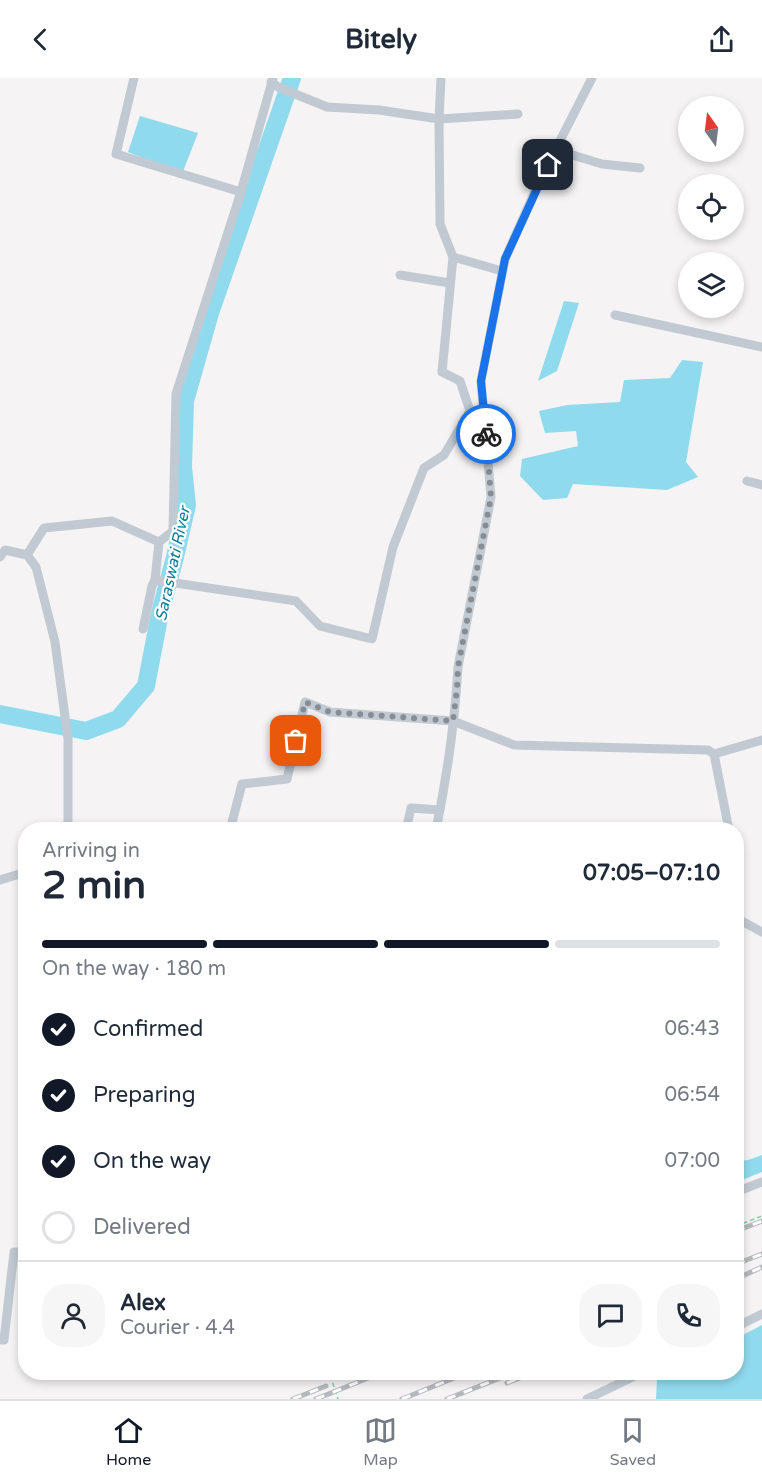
<!DOCTYPE html>
<html lang="en">
<head>
<meta charset="utf-8">
<style>
	:root { --surface:#fff; --page:#f6f6f7; --text:#1f2937; --muted:#747a83; --line:#e0e1e3; --accent:#111827 }
	body { margin:0; font-family:"Varela Round",sans-serif; background:var(--page); color:var(--text); height:100vh; display:flex; flex-direction:column; font-size:22px; white-space:nowrap }
	* { box-sizing:border-box; margin:0 }
	p { font-size:20px; color:var(--muted) }
	.icon { flex:none; width:33px; height:33px; fill:none; stroke:currentColor; stroke-width:2; stroke-linecap:round; stroke-linejoin:round }
	.map { position:relative; flex:1; overflow:hidden }
	.details { position:absolute; left:18px; top:744px; width:726px; height:558px; display:flex; flex-direction:column; background:var(--surface); border-radius:24px; box-shadow:0 3px 9px #0003 }
	.details>* { flex:none }
	.needle { width:39px; rotate:346deg }
	.controls { position:absolute; left:678px; top:18px; display:grid; gap:12px }
	.controls a { display:grid; place-items:center; width:66px; height:66px; border-radius:50%; background:var(--surface); box-shadow:0 3px 9px #0003; font-size:30px }
	.pin { position:absolute; display:grid; place-items:center; width:51px; height:51px; color:#fff; margin:-26px; border-radius:12px; box-shadow:0 3px 9px #0006 }
	.courier { position:absolute; display:grid; place-items:center; width:60px; height:60px; margin:-30px; border:4px solid #1a73e8; border-radius:50%; background:#fff; color:#222; box-shadow:0 2px 8px #0007 }
	.summary em { font-style:normal; font-weight:700 }
	.summary div { display:flex; flex-direction:column-reverse }
	.summary { display:flex; align-items:center; justify-content:space-between; height:102px; padding:0 24px }
	h1 { font-size:39px; font-weight:700; line-height:45px }
	.bar { display:grid; grid-template-columns:repeat(4,1fr); gap:9px 6px; align-content:center; height:72px; padding:0 24px }
	.bar i { height:8px; border-radius:4px; background:var(--line) }
	.bar .selected { background:var(--accent) }
	.bar p { grid-column:span 4 }
	.line { display:flex; align-items:center; gap:15px; padding:0 24px; border-top:2px solid var(--line) }
	.line div { flex:1 }
	.round { display:grid; place-items:center; flex:none; width:63px; height:63px; border-radius:24px; background:var(--page) }
	ol { padding:0 24px; list-style:none }
	li { display:flex; align-items:center; gap:18px; height:66px }
	li p { margin-inline-start:auto }
	li .icon { padding:6px; border-radius:50%; background:var(--accent); color:#fff; stroke-width:4 }
	li:last-child { color:var(--muted) }
	li i { width:33px; height:33px; border:3px solid var(--line); border-radius:50% }
	header { display:flex; justify-content:space-between; align-items:center; height:78px; padding:0 24px; background:var(--surface); font-size:27px; font-weight:700 }
	.menu { display:flex; justify-content:space-around; align-items:center; height:84px; border-top:2px solid var(--line); background:var(--surface); font-size:16px; color:var(--muted) }
	.menu a { display:grid; justify-items:center; gap:3px }
	.menu .selected { color:var(--accent) }
	.map>svg:first-child { display:block }
	.water { fill:#90daee }
	.lines { fill:none; stroke-linecap:round; stroke-linejoin:round }
	.river { stroke:#90daee; stroke-width:18 }
	.path { stroke:#7ad0a6; stroke-width:1.5; stroke-dasharray:4.5 3; stroke-linecap:butt }
	.street { stroke:#c1cad2; stroke-width:9 }
	.rail-casing { stroke:#b5b8bd; stroke-width:5 }
	.rail { stroke:#fff; stroke-width:3; stroke-dasharray:9; stroke-linecap:butt }
	.done { stroke:#868d94; stroke-width:6; stroke-dasharray:0 10.8 }
	.route { stroke:#1a73e8; stroke-width:8 }
	.labels { text-anchor:middle; dominant-baseline:central; stroke-width:4.5; stroke-linejoin:round; paint-order:stroke }
	.water-label { font-size:16px; font-style:italic; fill:#0c7c9b; stroke:#fff }
</style>
</head>
<body>
<header><svg class="icon" aria-label="back" viewBox="0 0 24 24"><path d="M15 5l-7 7 7 7"/></svg>Bitely<svg class="icon" aria-label="share" viewBox="0 0 24 24"><path d="M12 15V3M7 8l5-5 5 5M5 13v7h14v-7"/></svg></header>
<div class="map">
<svg width="762" height="1321" viewBox="0 0 762 1321">
	<rect width="100%" height="100%" fill="#f5f3f3"/>
	<g class="water">
		<path d="M 140,38 L 198,55 L 182,96 L 128,74 Z"/>
		<path d="M 564,223 L 579,225 L 557,293 L 538,303 Z"/>
		<path d="M 682,282 L 703,284 L 686,384 L 698,399 L 667,412 L 573,406 L 567,420 L 543,422 L 520,398 L 522,381 L 578,368 L 576,353 L 545,355 L 539,333 L 567,327 L 620,324 L 624,302 L 670,300 Z"/>
		<path d="M 762,1077 L 762,1094 L 737,1104 L 737,1083 L 748,1082 Z"/>
		<path d="M 762,1247 L 762,1321 L 656,1321 L 657,1301 L 669,1295 L 736,1294 L 737,1260 Z"/>
	</g>
	<g class="lines">
		<path class="river" d="M 0,636 L 86,653 L 118,641 L 146,608 L 160,535 L 175,479 L 187,427 L 183,389 L 185,323 L 210,235 L 292,0"/>
		<g class="path">
			<path d="M 736,1148 L 762,1138"/>
			<path d="M 336,1294 L 330,1297 L 338,1321"/>
		</g>
		<g class="street">
			<path d="M 134,0 L 116,76 L 241,114"/>
			<path d="M 441,0 L 439,41 L 440,146 L 453,179"/>
			<path d="M 271,4 L 278,9 L 327,29 L 379,32 L 439,41 L 518,36"/>
			<path d="M 556,72 L 602,86 L 640,90"/>
			<path d="M 400,197 L 450,205"/>
			<path d="M 615,237 L 762,269"/>
			<path d="M 747,403 L 762,407"/>
			<path d="M 159,464 L 173,453 L 176,316 L 241,114 L 273,0"/>
			<path d="M 27,477 L 36,489 L 55,564 L 68,661 L 68,743 L 66,752"/>
			<path d="M 0,479 L 5,472 L 27,477 L 44,450 L 112,443 L 159,464 L 155,502 L 296,523 L 320,548 L 372,561 L 393,469 L 424,390 L 444,377 L 470,333 L 460,303 L 442,294 L 453,179 L 502,193"/>
			<path d="M 143,551 L 152,508 L 155,502"/>
			<path d="M 714,676 L 762,662"/>
			<path d="M 230,752 L 242,706 L 287,701 L 305,624 L 330,634 L 453,643 L 514,667 L 708,672 L 714,676 L 729,752"/>
			<path d="M 406,752 L 411,730 L 440,732"/>
			<path d="M 436,752 C 447,698 455,643 458,589 L 491,419 L 481,303 L 505,181 L 540,102 L 592,0"/>
			<path d="M 0,802 L 26,794"/>
			<path d="M 736,840 L 762,854"/>
			<path d="M 736,1114 L 762,1104"/>
			<path d="M 736,1249 L 762,1236"/>
			<path d="M 0,1262 L 4,1262 L 14,1174 L 26,1174"/>
			<path d="M 587,1321 L 643,1294"/>
		</g>
		<g class="rail-casing">
			<g id="rail">
				<path d="M 736,1153 L 762,1143"/>
				<path d="M 736,1186 L 762,1176"/>
				<path d="M 736,1201 L 762,1189"/>
				<path d="M 507,1305 L 535,1294"/>
				<path d="M 293,1321 L 326,1308"/>
				<path d="M 316,1321 L 383,1294"/>
				<path d="M 402,1321 L 469,1294"/>
				<path d="M 447,1321 L 515,1294"/>
			</g>
		</g>
		<use href="#rail" class="rail"/>
	</g>
	<g class="lines">
		<path class="done" d="M 296,663 L 305,624 L 330,634 L 453,643 L 457,611 L 458,589 L 491,419 L 486,356"/>
		<path class="route" d="M 486,356 L 481,303 L 505,181 L 548,87"/>
	</g>
	<g class="labels">
		<g class="water-label">
			<text transform="translate(173 486) rotate(-78)">Saraswati River</text>
		</g>
	</g>
</svg>
<div class="controls">
<a><svg class="needle" viewBox="-14 -14 28 28"><path d="M0-13l5 13h-10z" fill="#e53935"/><path d="M0 13l5-13h-10z" fill="#747a83"/></svg></a>
<a><svg class="icon" aria-label="locate" viewBox="0 0 24 24"><circle cx="12" cy="12" r="6"/><path d="M12 2v4M12 18v4M2 12h4M18 12h4"/></svg></a>
<a><svg class="icon" aria-label="layers" viewBox="0 0 24 24"><path d="M12 4l9 5-9 5-9-5zM3 14l9 5 9-5"/></svg></a>
</div>
<div class="pin" style="left:296px;top:663px;background:#ea580c"><svg class="icon" aria-label="bag" viewBox="0 0 24 24"><path d="M5 8h14l-1 12H6zM9 8a3 3 0 0 1 6 0"/></svg></div>
<div class="pin" style="left:548px;top:87px;background:#1f2937"><svg class="icon" aria-label="home" viewBox="0 0 24 24"><path d="M3 11l9-7 9 7M6 9v11h12V9"/></svg></div>
<div class="courier" style="left:486px;top:356px"><svg class="icon" aria-label="bike" viewBox="0 0 24 24"><circle cx="6" cy="16" r="4"/><circle cx="18" cy="16" r="4"/><path d="M6 16l4-8h5l3 8M10 8l3 8H6M13 5h3"/></svg></div>
<section class="details">
<div class="summary"><div><h1>2 min</h1><p>Arriving in</p></div><em>07:05–07:10</em></div>
<div class="bar"><i class="selected"></i><i class="selected"></i><i class="selected"></i><i></i><p>On the way · 180 m</p></div>
<ol>
<li><svg class="icon" aria-label="check" viewBox="0 0 24 24"><path d="M5 12l5 5 9-10"/></svg>Confirmed<p>06:43</p></li>
<li><svg class="icon" aria-label="check" viewBox="0 0 24 24"><path d="M5 12l5 5 9-10"/></svg>Preparing<p>06:54</p></li>
<li><svg class="icon" aria-label="check" viewBox="0 0 24 24"><path d="M5 12l5 5 9-10"/></svg>On the way<p>07:00</p></li>
<li><i></i>Delivered</li>
</ol>
<div class="line" style="height:108px"><a class="round"><svg class="icon" aria-label="person" viewBox="0 0 24 24"><circle cx="12" cy="8" r="4"/><path d="M4 21q1-7 8-7t8 7"/></svg></a><div><b>Alex</b><p>Courier · 4.4</p></div><a class="round"><svg class="icon" aria-label="chat" viewBox="0 0 24 24"><path d="M4 5h16v11H9l-5 4z"/></svg></a><a class="round"><svg class="icon" aria-label="phone" viewBox="0 0 24 24"><path d="M5 4h4l2 5-3 2q2 4 5 5l2-3 5 2v4C11 20 4 13 5 4z"/></svg></a></div>
</section>
</div>
<nav class="menu">
<a class="selected"><svg class="icon" aria-label="home" viewBox="0 0 24 24"><path d="M3 11l9-7 9 7M6 9v11h12V9"/></svg>Home</a>
<a><svg class="icon" aria-label="map" viewBox="0 0 24 24"><path d="M3 6l6-2 6 2 6-2v14l-6 2-6-2-6 2zM9 4v14M15 6v14"/></svg>Map</a>
<a><svg class="icon" aria-label="saved" viewBox="0 0 24 24"><path d="M7 4h10v16l-5-4-5 4z"/></svg>Saved</a>
</nav>
</body>
</html>
